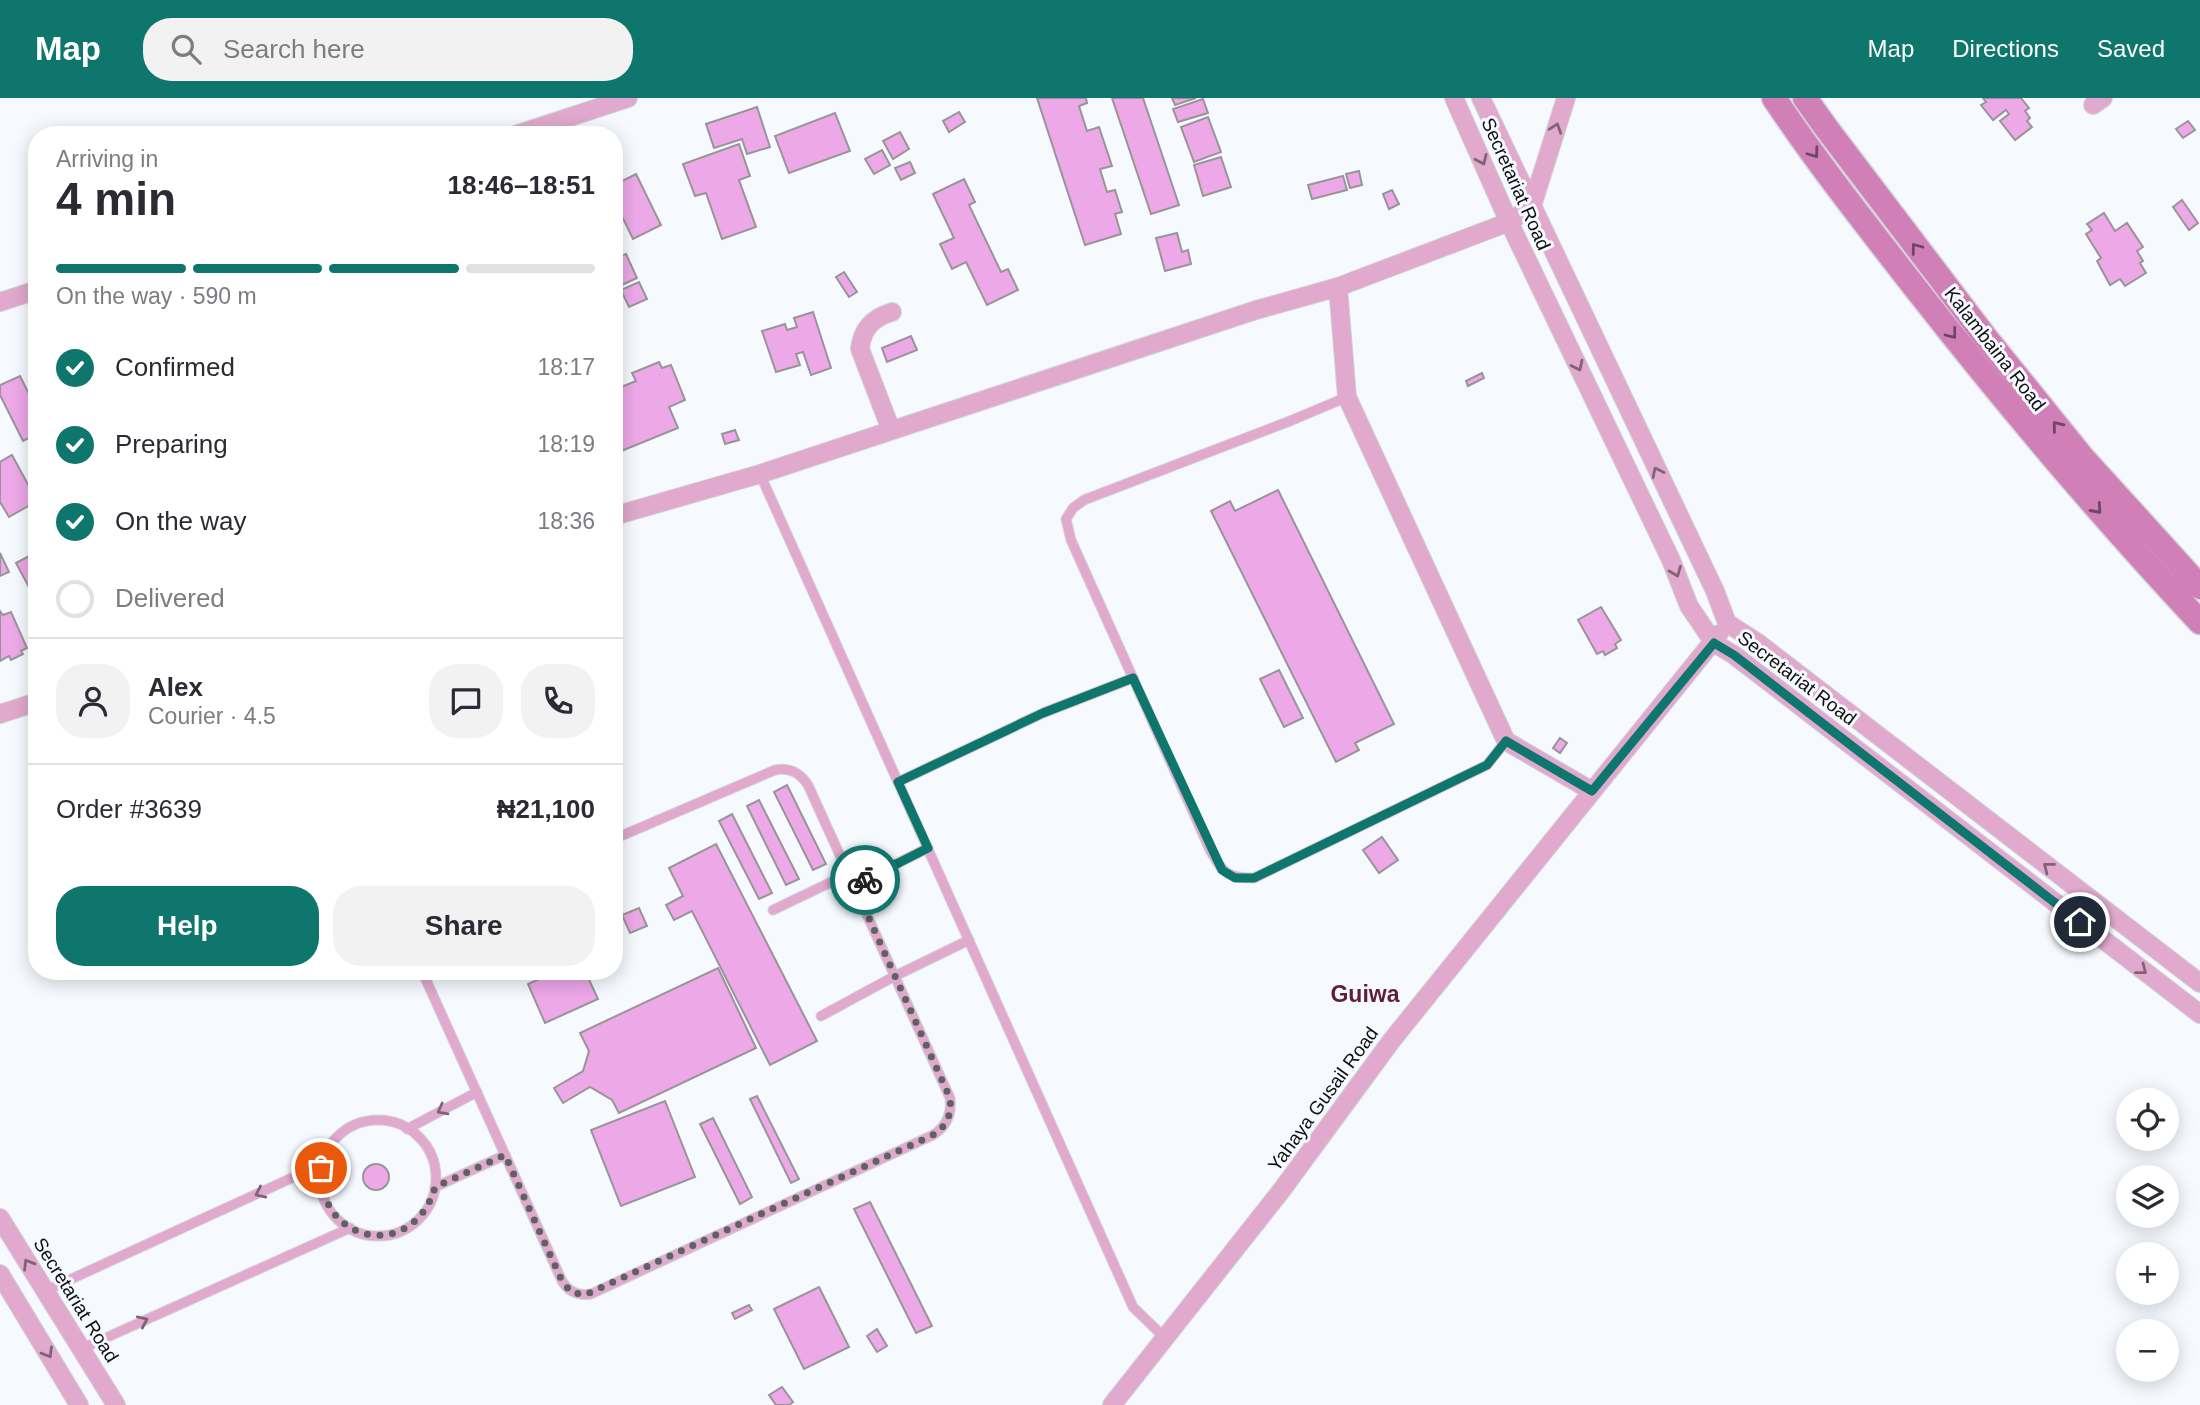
<!DOCTYPE html>
<html lang="en">
<head>
<meta charset="utf-8">
<style>
	:root { --surface:#fff; --page:#f2f2f3; --text:#2b2b33; --muted:#7c7c81; --line:#e1e1e2; --accent:#0f766e }
	body { margin:0; font-family:Helvetica,sans-serif; background:var(--page); color:var(--text); height:100vh; display:flex; flex-direction:column; font-size:26px; white-space:nowrap }
	* { box-sizing:border-box; margin:0 }
	p { font-size:23px; color:var(--muted) }
	.icon { flex:none; width:38px; height:38px; fill:none; stroke:currentColor; stroke-width:2; stroke-linecap:round; stroke-linejoin:round }
	.map { position:relative; flex:1; overflow:hidden }
	.panel { position:absolute; left:28px; top:28px; width:595px; height:854px; display:flex; flex-direction:column; background:var(--surface); border-radius:28px; box-shadow:0 4px 18px #0003 }
	.panel>* { flex:none }
	.buttons { position:absolute; left:2116px; top:990px; display:grid; gap:14px }
	.buttons a { display:grid; place-items:center; width:63px; height:63px; border-radius:50%; background:var(--surface); box-shadow:0 4px 18px #0003; font-size:35px }
	.pin { position:absolute; display:grid; place-items:center; width:60px; height:60px; color:#fff; margin:-30px; border:4px solid #fff; border-radius:50%; box-shadow:0 2px 7px #0007 }
	.courier { position:absolute; display:grid; place-items:center; width:70px; height:70px; margin:-35px; border:5px solid #0f766e; border-radius:50%; background:#fff; color:#222; box-shadow:0 2px 9px #0007 }
	.headline em { font-style:normal; font-weight:700 }
	.headline div { display:flex; flex-direction:column-reverse }
	.headline { display:flex; align-items:center; justify-content:space-between; height:119px; padding:0 28px }
	h1 { font-size:46px; font-weight:700; line-height:52px }
	.bar { display:grid; grid-template-columns:repeat(4,1fr); gap:10px 7px; align-content:center; height:84px; padding:0 28px }
	.bar i { height:9px; border-radius:5px; background:var(--line) }
	.bar .selected { background:var(--accent) }
	.bar p { grid-column:span 4 }
	.line { display:flex; align-items:center; gap:18px; padding:0 28px; border-top:2px solid var(--line) }
	.line div { flex:1 }
	.round { display:grid; place-items:center; flex:none; width:74px; height:74px; border-radius:28px; background:var(--page) }
	ol { padding:0 28px; list-style:none }
	li { display:flex; align-items:center; gap:21px; height:77px }
	li p { margin-inline-start:auto }
	li .icon { padding:7px; border-radius:50%; background:var(--accent); color:#fff; stroke-width:4 }
	li:last-child { color:var(--muted) }
	li i { width:38px; height:38px; border:4px solid var(--line); border-radius:50% }
	.cta { display:flex; gap:14px; margin-top:auto; padding:14px 28px }
	.cta a { flex:1; height:80px; border-radius:28px; background:var(--accent); color:#fff; font-size:28px; font-weight:700; line-height:80px; text-align:center }
	.cta a+a { background:var(--page); color:var(--text) }
	header { display:flex; align-items:center; gap:42px; box-sizing:border-box; height:98px; padding:0 35px; background:var(--accent); color:#fff }
	header strong { font-size:33px }
	nav { display:flex; gap:38px; margin-inline-start:auto; font-size:24px }
	.search { width:490px; height:63px; background:var(--page); display:flex; align-items:center; gap:18px; box-sizing:border-box; padding:0 24px; border-radius:28px; color:var(--muted); font-size:26px }
	.map>svg:first-child { display:block }
	.building { fill:#eda8e8; stroke:#999498; stroke-width:2 }
	.lines { fill:none; stroke-linecap:round; stroke-linejoin:round }
	.service-casing { stroke:#d1d4d8; stroke-width:11 }
	.minor-casing { stroke:#d1d4d8; stroke-width:20 }
	.secondary-casing { stroke:#d1d4d8; stroke-width:27 }
	.service { stroke:#e0a9cd; stroke-width:9 }
	.minor { stroke:#e0a9cd; stroke-width:18 }
	.secondary { stroke:#d080b7; stroke-width:24 }
	.oneway { stroke:#816378 }
	.oneway2 { stroke:#6e4764 }
	.done { stroke:#5f6163; stroke-width:7; stroke-dasharray:0 12.6 }
	.route { stroke:#0f766e; stroke-width:9 }
	.labels { text-anchor:middle; dominant-baseline:central; stroke-width:6; stroke-linejoin:round; paint-order:stroke }
	.street-label { font-size:19px; fill:#0d0e10; stroke:#f6fafe }
	.quarter-label { font-size:23px; font-weight:bold; fill:#5f1e3a; stroke:#f6fafe }
</style>
</head>
<body>
<header>
<strong>Map</strong>
<div class="search"><svg class="icon" aria-label="search" viewBox="0 0 24 24"><circle cx="10" cy="10" r="6"/><path d="M15 15l6 6"/></svg>Search here</div>
<nav><a>Map</a><a>Directions</a><a>Saved</a></nav>
</header>
<div class="map">
<svg width="2200" height="1307" viewBox="0 0 2200 1307">
	<rect width="100%" height="100%" fill="#f6fafe"/>
	<g class="building">
		<path d="M 1037,0 L 1086,0 L 1087,5 L 1079,8 L 1087,33 L 1099,29 L 1112,68 L 1100,71 L 1107,94 L 1115,92 L 1122,114 L 1115,116 L 1121,136 L 1085,147 Z"/>
		<path d="M 1112,0 L 1143,0 L 1179,107 L 1151,116 Z"/>
		<path d="M 1172,0 L 1196,0 L 1175,7 Z"/>
		<path d="M 1983,0 L 2021,0 L 2029,10 L 2025,13 L 2030,20 L 2027,23 L 2032,29 L 2015,42 L 2000,23 L 2009,16 L 2006,12 L 1993,22 L 1981,7 L 1986,4 Z"/>
		<path d="M 1203,1 L 1208,15 L 1178,24 L 1173,11 Z"/>
		<path d="M 757,9 L 770,49 L 747,56 L 742,41 L 714,50 L 706,26 Z"/>
		<path d="M 959,14 L 965,24 L 949,34 L 943,23 Z"/>
		<path d="M 835,15 L 850,53 L 789,75 L 775,38 Z"/>
		<path d="M 1208,19 L 1221,54 L 1194,64 L 1181,29 Z"/>
		<path d="M 2188,23 L 2195,32 L 2183,40 L 2176,31 Z"/>
		<path d="M 900,34 L 909,51 L 893,61 L 883,43 Z"/>
		<path d="M 739,46 L 750,78 L 739,82 L 756,129 L 722,141 L 706,95 L 695,98 L 683,66 Z"/>
		<path d="M 882,52 L 890,67 L 874,76 L 865,61 Z"/>
		<path d="M 1221,59 L 1231,89 L 1203,98 L 1194,67 Z"/>
		<path d="M 910,64 L 915,75 L 901,82 L 895,70 Z"/>
		<path d="M 1359,73 L 1362,87 L 1350,90 L 1346,76 Z"/>
		<path d="M 636,76 L 661,127 L 633,141 L 614,102 L 614,87 Z"/>
		<path d="M 1343,78 L 1347,92 L 1312,101 L 1308,87 Z"/>
		<path d="M 964,81 L 975,104 L 969,107 L 1001,174 L 1008,171 L 1018,192 L 987,207 L 966,164 L 952,171 L 940,146 L 954,140 L 933,96 Z"/>
		<path d="M 1392,92 L 1399,106 L 1389,111 L 1383,96 Z"/>
		<path d="M 2182,102 L 2198,125 L 2189,132 L 2173,109 Z"/>
		<path d="M 2104,115 L 2115,133 L 2127,125 L 2143,149 L 2137,153 L 2143,163 L 2140,165 L 2146,175 L 2125,188 L 2120,181 L 2110,187 L 2097,163 L 2101,160 L 2086,136 L 2092,132 L 2087,126 Z"/>
		<path d="M 1177,135 L 1182,154 L 1188,152 L 1191,166 L 1165,173 L 1156,140 Z"/>
		<path d="M 626,156 L 637,180 L 620,188 L 614,176 L 614,161 Z"/>
		<path d="M 844,174 L 857,194 L 849,199 L 836,179 Z"/>
		<path d="M 639,184 L 647,201 L 629,209 L 621,192 Z"/>
		<path d="M 813,214 L 831,270 L 811,277 L 803,254 L 796,256 L 800,267 L 776,274 L 762,233 L 785,226 L 787,232 L 797,229 L 794,220 Z"/>
		<path d="M 911,238 L 917,252 L 887,264 L 882,250 Z"/>
		<path d="M 659,264 L 662,270 L 671,267 L 685,302 L 669,309 L 678,330 L 614,356 L 614,292 L 636,283 L 632,275 Z"/>
		<path d="M 1482,275 L 1484,280 L 1468,288 L 1466,283 Z"/>
		<path d="M 20,278 L 37,312 L 37,336 L 23,343 L 0,297 L 0,287 Z"/>
		<path d="M 735,332 L 739,342 L 725,346 L 722,336 Z"/>
		<path d="M 12,357 L 37,403 L 9,419 L 0,404 L 0,364 Z"/>
		<path d="M 1278,392 L 1394,626 L 1355,645 L 1359,652 L 1336,664 L 1211,413 L 1230,403 L 1235,413 Z"/>
		<path d="M 37,454 L 37,504 L 16,465 Z"/>
		<path d="M 0,455 L 9,474 L 0,478 Z"/>
		<path d="M 1601,509 L 1621,542 L 1615,546 L 1617,550 L 1605,557 L 1603,553 L 1597,556 L 1578,522 Z"/>
		<path d="M 0,513 L 3,517 L 11,514 L 27,550 L 21,553 L 23,556 L 11,562 L 9,558 L 0,563 Z"/>
		<path d="M 1279,572 L 1303,620 L 1284,629 L 1260,581 Z"/>
		<path d="M 1560,640 L 1567,645 L 1560,655 L 1553,650 Z"/>
		<path d="M 787,687 L 826,766 L 813,772 L 774,694 Z"/>
		<path d="M 759,702 L 799,781 L 786,787 L 747,708 Z"/>
		<path d="M 732,716 L 772,795 L 759,801 L 719,723 Z"/>
		<path d="M 1382,739 L 1398,762 L 1379,775 L 1363,752 Z"/>
		<path d="M 716,746 L 817,943 L 770,967 L 692,813 L 674,822 L 666,807 L 683,798 L 669,770 Z"/>
		<path d="M 639,810 L 647,828 L 630,835 L 622,817 Z"/>
		<path d="M 718,870 L 756,950 L 619,1015 L 612,1002 L 590,989 L 563,1005 L 554,990 L 583,973 L 589,953 L 580,935 Z"/>
		<path d="M 557,873 L 585,873 L 598,901 L 545,925 L 528,886 Z"/>
		<path d="M 757,998 L 799,1081 L 791,1085 L 750,1001 Z"/>
		<path d="M 665,1003 L 695,1079 L 621,1108 L 591,1032 Z"/>
		<path d="M 713,1020 L 752,1099 L 740,1106 L 700,1026 Z"/>
		<circle cx="376" cy="1079" r="13"/>
		<path d="M 870,1104 L 932,1228 L 916,1235 L 854,1111 Z"/>
		<path d="M 819,1189 L 849,1249 L 804,1271 L 774,1211 Z"/>
		<path d="M 749,1207 L 752,1212 L 735,1221 L 732,1215 Z"/>
		<path d="M 877,1231 L 887,1248 L 877,1254 L 867,1238 Z"/>
		<path d="M 782,1289 L 793,1304 L 789,1307 L 776,1307 L 769,1297 Z"/>
	</g>
	<g class="lines">
		<g class="service-casing">
			<g id="service">
				<path d="M 1347,299 L 1290,323 L 1084,402 L 1073,410 L 1066,421 L 1071,442 L 1211,754 C 1224,776 1228,780 1254,780 L 1487,667 L 1506,643"/>
				<path d="M 760,376 L 1133,1209 L 1166,1241"/>
				<path d="M 898,684 L 1043,615 L 1133,580"/>
				<path d="M 854,787 L 928,750"/>
				<path d="M 773,812 L 848,776"/>
				<path d="M 422,873 L 562,1183 C 569,1194 578,1198 591,1196 L 933,1037 C 947,1028 952,1016 950,1000 L 808,687 C 800,675 790,669 775,672 L 614,741"/>
				<path d="M 821,918 L 895,878 L 969,842"/>
				<circle cx="378" cy="1080" r="58"/>
				<path d="M 407,1031 L 477,994"/>
				<path d="M 435,1089 L 505,1057"/>
				<path d="M 45,1193 L 322,1066"/>
				<path d="M 81,1251 L 350,1130"/>
			</g>
		</g>
		<g class="minor-casing">
			<g id="minor">
				<path d="M 1454,0 L 1509,124 L 1671,462 L 1689,508 L 1714,545 L 1734,557 L 2200,916"/>
				<path d="M 1481,0 L 1715,493 L 1727,525 L 1758,545 L 2200,885"/>
				<path d="M 2093,7 L 2103,0"/>
				<path d="M 515,37 L 628,0"/>
				<path d="M 1338,189 L 1347,299 L 1506,643 L 1592,693"/>
				<path d="M 0,204 L 37,192"/>
				<path d="M 891,332 L 860,251 C 862,231 872,220 892,214"/>
				<path d="M 614,418 L 760,376 L 1256,212 L 1338,189 L 1509,124 L 1532,108 L 1566,0"/>
				<path d="M 0,616 L 37,604"/>
				<path d="M 0,1120 L 116,1307"/>
				<path d="M 0,1176 L 79,1307"/>
				<path d="M 1112,1307 L 1281,1093 L 1392,942 L 1719,536"/>
			</g>
		</g>
		<g class="secondary-casing">
			<g id="secondary">
				<path d="M 1774,0 C 1818,66 1868,129 1917,192 C 2007,307 2100,417 2200,524"/>
				<path d="M 1805,0 L 1827,31 L 1985,239 L 2082,359 L 2200,489"/>
			</g>
		</g>
		<use href="#service" class="service"/>
		<use href="#minor" class="minor"/>
		<use href="#secondary" class="secondary"/>
	</g>
	<defs><path id="oneway-chevron" d="M-2-3.5L2.5 0L-2 3.5" fill="none" stroke-width="1.6" stroke-linecap="round" stroke-linejoin="round" transform="scale(1.75)"/></defs>
	<g class="oneway">
		<use href="#oneway-chevron" transform="translate(1556 30) rotate(-71)"/>
		<use href="#oneway-chevron" transform="translate(1482 62) rotate(66)"/>
		<use href="#oneway-chevron" transform="translate(1578 268) rotate(64)"/>
		<use href="#oneway-chevron" transform="translate(1657 374) rotate(-116)"/>
		<use href="#oneway-chevron" transform="translate(1676 474) rotate(68)"/>
		<use href="#oneway-chevron" transform="translate(2048 769) rotate(-142)"/>
		<use href="#oneway-chevron" transform="translate(2142 872) rotate(38)"/>
		<use href="#oneway-chevron" transform="translate(442 1012) rotate(152)"/>
		<use href="#oneway-chevron" transform="translate(260 1095) rotate(155)"/>
		<use href="#oneway-chevron" transform="translate(28 1166) rotate(-121)"/>
		<use href="#oneway-chevron" transform="translate(143 1223) rotate(-24)"/>
		<use href="#oneway-chevron" transform="translate(48 1255) rotate(59)"/>
	</g>
	<g class="oneway2">
		<use href="#oneway-chevron" transform="translate(1814 55) rotate(54)"/>
		<use href="#oneway-chevron" transform="translate(1916 150) rotate(-127)"/>
		<use href="#oneway-chevron" transform="translate(1952 236) rotate(52)"/>
		<use href="#oneway-chevron" transform="translate(2057 328) rotate(-129)"/>
		<use href="#oneway-chevron" transform="translate(2097 411) rotate(48)"/>
	</g>
	<g class="lines">
		<path class="done" d="M 321,1070 C 318,1147 414,1164 435,1089 L 505,1057 L 562,1183 L 571,1194 L 585,1197 L 933,1037 C 947,1028 952,1016 950,1000 L 854,787 L 865,782"/>
		<path class="route" d="M 865,782 L 928,750 L 898,684 L 1043,615 L 1133,580 L 1222,772 L 1235,780 L 1254,780 L 1487,667 L 1506,643 L 1592,693 L 1714,545 L 1734,557 L 2080,824"/>
	</g>
	<g class="labels">
		<g class="street-label">
			<text transform="translate(1516 86) rotate(66)">Secretariat Road</text>
			<text transform="translate(1995 251) rotate(52)">Kalambaina Road</text>
			<text transform="translate(1797 580) rotate(37)">Secretariat Road</text>
			<text transform="translate(1323 1001) rotate(-54)">Yahaya Gusail Road</text>
			<text transform="translate(76 1202) rotate(58)">Secretariat Road</text>
		</g>
		<g class="quarter-label">
			<text x="1365" y="896">Guiwa</text>
		</g>
	</g>
</svg>
<div class="buttons">
<a><svg class="icon" aria-label="locate" viewBox="0 0 24 24"><circle cx="12" cy="12" r="6"/><path d="M12 2v4M12 18v4M2 12h4M18 12h4"/></svg></a>
<a><svg class="icon" aria-label="layers" viewBox="0 0 24 24"><path d="M12 4l9 5-9 5-9-5zM3 14l9 5 9-5"/></svg></a>
<a>+</a>
<a>−</a>
</div>
<div class="pin" style="left:321px;top:1070px;background:#ea580c"><svg class="icon" aria-label="bag" viewBox="0 0 24 24"><path d="M5 8h14l-1 12H6zM9 8a3 3 0 0 1 6 0"/></svg></div>
<div class="pin" style="left:2080px;top:824px;background:#1f2937"><svg class="icon" aria-label="home" viewBox="0 0 24 24"><path d="M3 11l9-7 9 7M6 9v11h12V9"/></svg></div>
<div class="courier" style="left:865px;top:782px"><svg class="icon" aria-label="bike" viewBox="0 0 24 24"><circle cx="6" cy="16" r="4"/><circle cx="18" cy="16" r="4"/><path d="M6 16l4-8h5l3 8M10 8l3 8H6M13 5h3"/></svg></div>
<section class="panel">
<div class="headline"><div><h1>4 min</h1><p>Arriving in</p></div><em>18:46–18:51</em></div>
<div class="bar"><i class="selected"></i><i class="selected"></i><i class="selected"></i><i></i><p>On the way · 590 m</p></div>
<ol>
<li><svg class="icon" aria-label="check" viewBox="0 0 24 24"><path d="M5 12l5 5 9-10"/></svg>Confirmed<p>18:17</p></li>
<li><svg class="icon" aria-label="check" viewBox="0 0 24 24"><path d="M5 12l5 5 9-10"/></svg>Preparing<p>18:19</p></li>
<li><svg class="icon" aria-label="check" viewBox="0 0 24 24"><path d="M5 12l5 5 9-10"/></svg>On the way<p>18:36</p></li>
<li><i></i>Delivered</li>
</ol>
<div class="line" style="height:126px"><a class="round"><svg class="icon" aria-label="person" viewBox="0 0 24 24"><circle cx="12" cy="8" r="4"/><path d="M4 21q1-7 8-7t8 7"/></svg></a><div><b>Alex</b><p>Courier · 4.5</p></div><a class="round"><svg class="icon" aria-label="chat" viewBox="0 0 24 24"><path d="M4 5h16v11H9l-5 4z"/></svg></a><a class="round"><svg class="icon" aria-label="phone" viewBox="0 0 24 24"><path d="M5 4h4l2 5-3 2q2 4 5 5l2-3 5 2v4C11 20 4 13 5 4z"/></svg></a></div>
<div class="line" style="height:91px"><div>Order #3639</div><b>₦21,100</b></div>
<div class="cta"><a>Help</a><a>Share</a></div>
</section>
</div>
</body>
</html>
